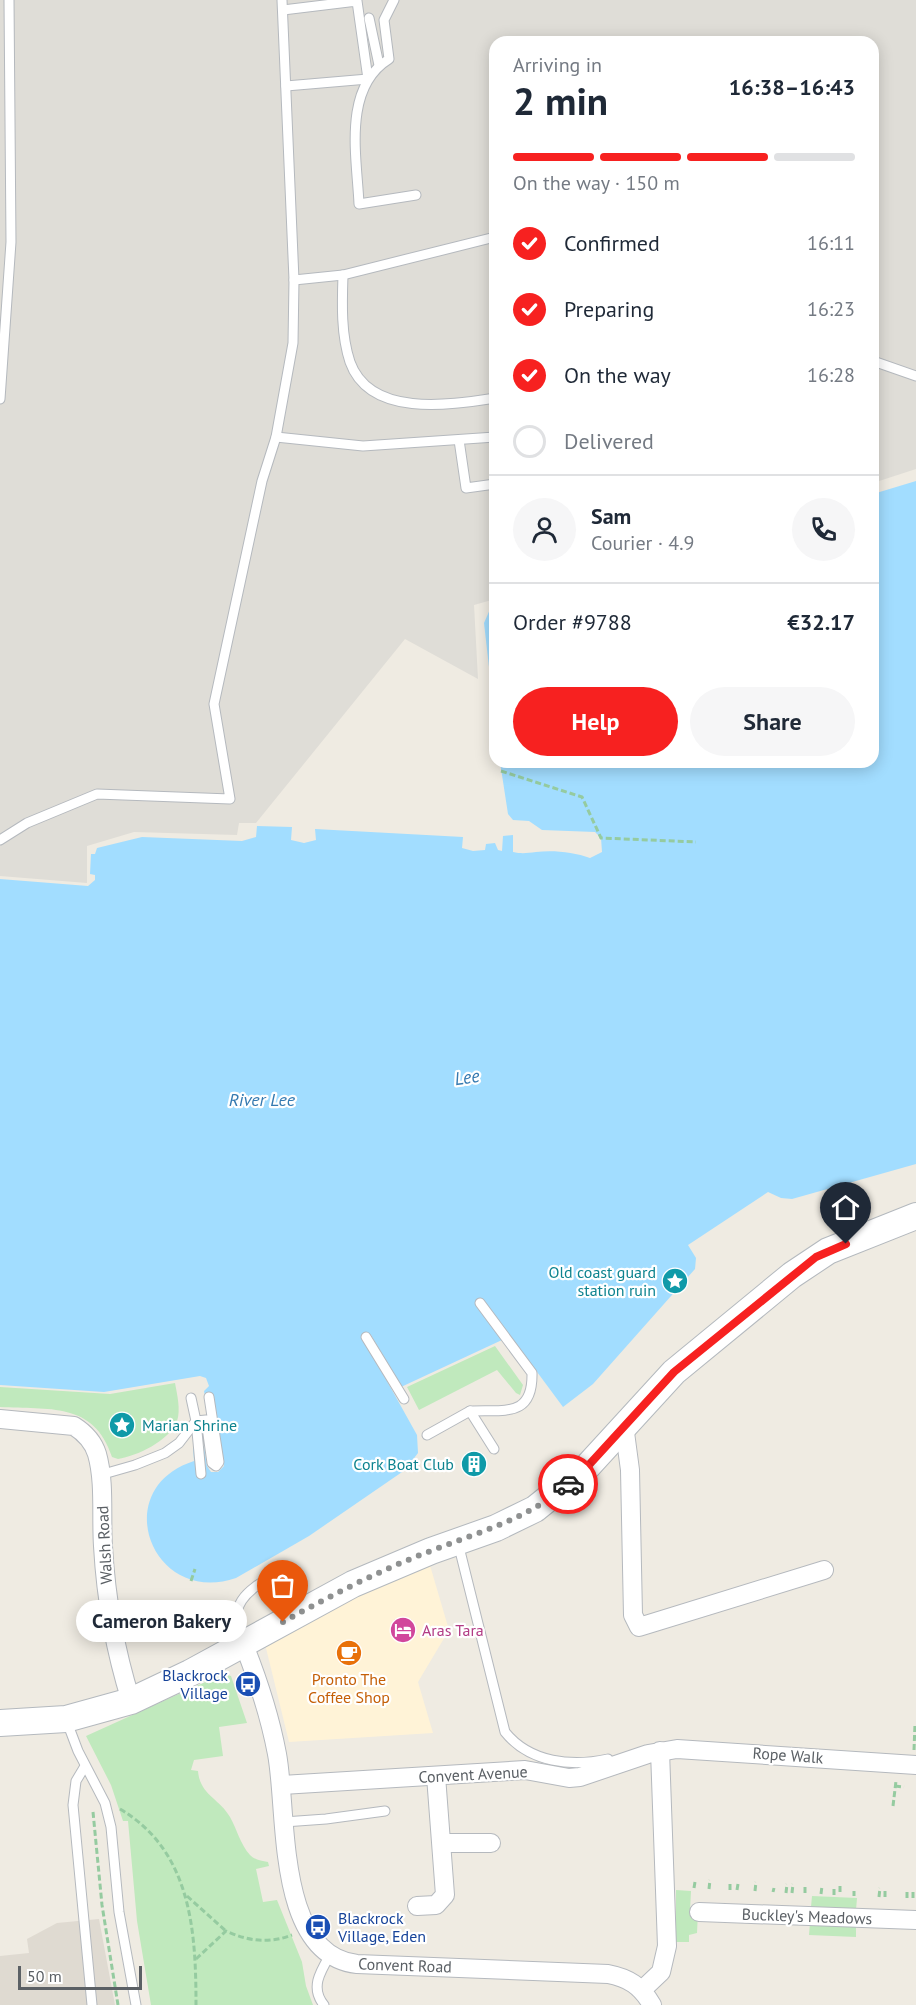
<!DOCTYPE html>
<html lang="en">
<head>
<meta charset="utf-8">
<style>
	:root { --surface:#fff; --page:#f6f6f7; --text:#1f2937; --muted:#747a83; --line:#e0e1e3; --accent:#f72120 }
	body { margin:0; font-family:"PT Sans",sans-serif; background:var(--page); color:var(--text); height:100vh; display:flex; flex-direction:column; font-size:22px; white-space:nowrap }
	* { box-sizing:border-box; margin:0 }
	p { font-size:20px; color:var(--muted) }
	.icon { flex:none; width:33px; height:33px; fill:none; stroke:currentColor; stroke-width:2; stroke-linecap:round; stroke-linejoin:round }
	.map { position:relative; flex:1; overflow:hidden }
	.panel { position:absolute; left:489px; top:36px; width:390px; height:732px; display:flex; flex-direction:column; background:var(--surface); border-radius:18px; box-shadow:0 3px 15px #0003 }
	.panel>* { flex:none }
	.scale { position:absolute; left:18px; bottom:15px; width:124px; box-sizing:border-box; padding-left:6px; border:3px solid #5b6065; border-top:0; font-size:16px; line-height:21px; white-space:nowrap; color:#5b6065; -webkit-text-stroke:4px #fff; paint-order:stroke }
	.pin { position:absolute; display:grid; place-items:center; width:51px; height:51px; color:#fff; margin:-62px -26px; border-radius:50% 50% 50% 0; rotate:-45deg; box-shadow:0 0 6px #0007 }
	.pin .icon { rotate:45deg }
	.courier { position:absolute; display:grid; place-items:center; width:60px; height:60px; margin:-30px; border:4px solid #f72120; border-radius:50%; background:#fff; color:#222; box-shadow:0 2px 8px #0007 }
	.bubble { position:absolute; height:42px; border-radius:21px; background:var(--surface); box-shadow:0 3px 15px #0003; font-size:20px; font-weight:600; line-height:42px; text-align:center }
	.head em { font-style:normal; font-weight:600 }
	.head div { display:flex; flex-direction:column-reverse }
	.head { display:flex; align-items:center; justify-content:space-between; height:102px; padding:0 24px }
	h1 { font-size:39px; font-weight:600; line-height:45px }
	.bar { display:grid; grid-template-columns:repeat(4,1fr); gap:9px 6px; align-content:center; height:72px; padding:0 24px }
	.bar i { height:8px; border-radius:4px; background:var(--line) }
	.bar .on { background:var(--accent) }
	.bar p { grid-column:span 4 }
	.line { display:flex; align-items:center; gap:15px; padding:0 24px; border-top:2px solid var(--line) }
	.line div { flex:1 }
	.round { display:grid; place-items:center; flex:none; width:63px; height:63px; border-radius:32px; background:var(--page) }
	ol { padding:0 24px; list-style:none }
	li { display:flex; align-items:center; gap:18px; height:66px }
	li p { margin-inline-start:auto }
	li .icon { padding:6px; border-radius:50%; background:var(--accent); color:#fff; stroke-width:4 }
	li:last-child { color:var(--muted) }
	li i { width:33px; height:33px; border:3px solid var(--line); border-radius:50% }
	.action { display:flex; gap:12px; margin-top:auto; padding:12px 24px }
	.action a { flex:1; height:69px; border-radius:36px; background:var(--accent); color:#fff; font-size:24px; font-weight:600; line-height:69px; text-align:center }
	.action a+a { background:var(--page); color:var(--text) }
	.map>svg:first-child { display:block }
	.commercial { fill:#fff3d7 }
	.industrial { fill:#dfddd7 }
	.education { fill:#dfdad1 }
	.green { fill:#c0e9bd }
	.water { fill:#a2ddff }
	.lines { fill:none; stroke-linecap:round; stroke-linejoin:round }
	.service-casing { stroke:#b5b9be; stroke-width:11 }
	.minor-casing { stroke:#b5b9be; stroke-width:20 }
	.secondary-casing { stroke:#b4b9be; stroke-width:28 }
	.path { stroke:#95cba0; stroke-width:3; stroke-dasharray:6 3; stroke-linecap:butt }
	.service { stroke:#fff; stroke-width:9 }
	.minor { stroke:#fff; stroke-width:18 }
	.secondary { stroke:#fff; stroke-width:26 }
	.done { stroke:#8f9191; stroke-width:6; stroke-dasharray:0 10.8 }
	.route { stroke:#f72120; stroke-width:8 }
	.labels { text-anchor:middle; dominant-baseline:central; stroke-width:4.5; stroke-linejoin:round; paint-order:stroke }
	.culture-label { font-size:16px; fill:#0d838f; stroke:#fff; text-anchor:end }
	.street-label { font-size:16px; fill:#5b6065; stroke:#fff }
	.hotel-label { font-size:16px; fill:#b23c85; stroke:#fff; text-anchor:start }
	.transit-label { font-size:16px; fill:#164399; stroke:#fff; text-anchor:end }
	.food-label { font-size:16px; fill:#c56008; stroke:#fff }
	.water-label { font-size:18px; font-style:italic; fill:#357ab1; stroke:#fff }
</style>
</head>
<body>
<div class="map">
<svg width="916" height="2005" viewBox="0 0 916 2005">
	<rect width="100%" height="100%" fill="#efebe2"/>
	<path class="commercial" d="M 429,1562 L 449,1630 L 418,1682 L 433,1733 L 289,1742 L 265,1644 L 322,1615 L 323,1610 Z"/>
	<path class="industrial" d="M 0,0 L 916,0 L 916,469 L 873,483 L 873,42 L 495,42 L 495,599 L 474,605 L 478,679 L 405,639 L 256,823 L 239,823 L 237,835 L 134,832 L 87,846 L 87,883 L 0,876 Z"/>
	<path class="education" d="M 99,1919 L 115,2005 L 0,2005 L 0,1956 L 29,1953 L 27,1939 L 57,1923 Z"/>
	<g class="green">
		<path d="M 495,1346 L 523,1385 L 520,1395 L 516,1393 L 497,1370 L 419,1410 L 407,1387 Z"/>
		<path d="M 175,1383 C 177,1394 181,1410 177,1421 C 169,1441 137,1456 118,1459 L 112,1457 C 94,1401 48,1410 0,1407 L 0,1387 L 110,1394 Z"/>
		<path d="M 223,1674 L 231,1676 L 247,1723 L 219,1727 L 223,1756 L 194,1760 L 191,1770 L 198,1771 C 200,1795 219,1798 230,1817 C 237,1829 240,1844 250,1855 C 255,1860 261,1861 268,1862 L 269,1866 L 256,1869 L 263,1902 L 277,1900 L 302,1962 L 306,1986 L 313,2005 L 151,2005 L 137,1921 L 128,1821 L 123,1821 L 111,1785 L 86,1736 Z"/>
		<path d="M 676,1890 L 691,1891 L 690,1911 L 698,1912 L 697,1933 L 689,1935 L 689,1942 L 676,1942 Z"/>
		<path d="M 812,1896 L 857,1898 L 856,1910 L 811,1907 Z"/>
		<path d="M 810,1923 L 856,1926 L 856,1937 L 809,1935 Z"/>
	</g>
	<g class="water">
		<path d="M 916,481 L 916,1164 L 792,1199 L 781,1198 L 768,1192 L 688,1245 L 696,1258 L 695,1269 L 593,1384 L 563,1407 L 483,1299 L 477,1303 L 502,1340 L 401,1387 L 371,1335 L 363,1338 L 417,1435 L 418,1453 L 405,1470 L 309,1536 L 236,1578 C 152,1607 107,1489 194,1461 L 193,1448 L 204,1446 L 207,1466 L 211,1472 L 218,1472 L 224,1466 L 219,1435 L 213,1436 L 204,1391 L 209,1386 L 206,1378 L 200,1376 L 104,1392 L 0,1385 L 0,879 L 88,886 L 95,880 L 95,875 L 90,874 L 91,854 L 95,854 L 97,848 L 142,837 L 242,841 L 256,837 L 257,826 L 292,827 L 291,840 L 304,843 L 316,840 L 315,829 L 463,837 L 462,848 L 473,851 L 485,850 L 486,844 L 495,843 L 498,850 L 502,851 L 503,836 L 513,835 L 513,852 C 522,854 527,853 536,852 C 553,850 574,852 590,858 L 602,852 L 601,838 L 595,832 L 542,830 L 529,821 L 513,820 L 508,814 L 500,762 L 873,762 L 873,494 Z"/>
		<path d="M 495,606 L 495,720 L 484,623 L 491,607 Z"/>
	</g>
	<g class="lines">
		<g class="service-casing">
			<g id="service">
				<path d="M 394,0 L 384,20 L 389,59 C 342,88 357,158 359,204 L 416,195"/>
				<path d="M 283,10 L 357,1 L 368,79 L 286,86"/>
				<path d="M 369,18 L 379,65"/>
				<path d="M 343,275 C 342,304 341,335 350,362 C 370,418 450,405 495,398"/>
				<path d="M 873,278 L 873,295"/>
				<path d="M 294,280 L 343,275 L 495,237"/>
				<path d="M 873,361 L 916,376"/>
				<path d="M 0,399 L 11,242 L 9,0"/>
				<path d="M 276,437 L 363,446 L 495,437"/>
				<path d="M 459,440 L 466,488 L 495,484"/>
				<path d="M 0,840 L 27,823 L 97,794 L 230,799 L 214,704 L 262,481 L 276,437 L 293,343 L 294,280 L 282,0"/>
				<path d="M 366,1337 L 404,1399"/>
				<path d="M 470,1411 C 503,1409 533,1419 532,1373 L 480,1303"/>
				<path d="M 427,1435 L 470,1411 L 494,1449"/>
				<path d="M 201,1474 L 196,1421 L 206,1420 L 212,1463 L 216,1466 L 219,1462 L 209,1397"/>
				<path d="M 100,1475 L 135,1465 L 165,1453 L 179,1443 L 196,1421 L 191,1398"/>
				<path d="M 458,1543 L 505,1732 C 530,1763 572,1767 608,1759"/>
				<path d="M 238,1645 C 229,1602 244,1593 278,1572"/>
				<path d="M 67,1722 L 78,1751 L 105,1803 L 111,1827 L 119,1912 L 136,2005"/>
				<path d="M 85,1766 L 76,1781 L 73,1805 L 92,2005"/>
				<path d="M 284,1822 L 326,1819 L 385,1811"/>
				<path d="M 324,2005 C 310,1988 320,1972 330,1955"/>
			</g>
		</g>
		<g class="minor-casing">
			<g id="minor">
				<path d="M 0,1419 L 74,1426 C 85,1433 93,1441 97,1454 C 105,1482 101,1517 103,1546 C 106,1600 115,1650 131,1701"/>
				<path d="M 624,1425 L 630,1470 L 633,1615 L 639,1627 L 824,1570"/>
				<path d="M 244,1645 C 258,1680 270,1717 277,1754 C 288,1812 275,1955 357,1964 L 608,1974 C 629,1978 641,1986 652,2005"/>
				<path d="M 282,1785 L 525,1770 L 569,1778 L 580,1777 L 648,1754 L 677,1749 L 916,1765"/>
				<path d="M 442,1843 L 491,1843"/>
				<path d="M 417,1906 L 436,1905 L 445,1895 L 436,1776"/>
				<path d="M 699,1912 L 916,1920"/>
				<path d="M 642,1990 L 661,1972 L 667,1946 L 660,1751"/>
			</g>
		</g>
		<g class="secondary-casing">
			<path id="secondary" d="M 0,1723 L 66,1719 L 131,1701 L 190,1673 L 353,1584 L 431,1551 L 496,1528 L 535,1509 L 587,1467 L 674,1372 L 792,1275 L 828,1251 L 916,1216"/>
		</g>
		<g class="path">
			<path d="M 501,771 L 582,797 L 601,838 L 696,842"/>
			<path d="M 191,1581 L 195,1569"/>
			<path d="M 914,1750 L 915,1724"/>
			<path d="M 895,1786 L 904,1787"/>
			<path d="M 893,1806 L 896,1781"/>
			<path d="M 120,1809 C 191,1851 196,1930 196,2005"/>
			<path d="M 93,1812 L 102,1905 L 118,2005"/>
			<path d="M 840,1886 L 840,1895"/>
			<path d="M 694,1888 L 695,1882"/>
			<path d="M 709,1889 L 710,1880"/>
			<path d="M 730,1890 L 730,1881"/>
			<path d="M 737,1890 L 738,1884"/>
			<path d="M 755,1891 L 756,1882"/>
			<path d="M 773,1892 L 774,1888"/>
			<path d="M 786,1893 L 787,1884"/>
			<path d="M 792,1893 L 793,1884"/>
			<path d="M 805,1893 L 805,1886"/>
			<path d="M 821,1894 L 822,1886"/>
			<path d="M 834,1895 L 834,1886"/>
			<path d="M 187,1896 L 226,1931"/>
			<path d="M 854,1896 L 854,1891"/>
			<path d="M 879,1897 L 880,1888"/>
			<path d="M 885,1897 L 885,1888"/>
			<path d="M 907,1898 L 907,1889"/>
			<path d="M 913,1898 L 913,1889"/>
			<path d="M 196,1959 L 226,1931 C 248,1941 269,1944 292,1935"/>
		</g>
		<use href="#service" class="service"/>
		<use href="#minor" class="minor"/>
		<use href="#secondary" class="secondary"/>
	</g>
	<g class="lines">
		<path class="done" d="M 283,1622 C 330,1596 378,1571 428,1552 C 478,1532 527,1520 568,1484"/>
		<path class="route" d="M 568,1484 L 587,1467 L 674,1372 L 816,1257 L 846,1244"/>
	</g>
	<defs>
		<g id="sight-disc" transform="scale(1.35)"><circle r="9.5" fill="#0f9aa8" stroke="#fff"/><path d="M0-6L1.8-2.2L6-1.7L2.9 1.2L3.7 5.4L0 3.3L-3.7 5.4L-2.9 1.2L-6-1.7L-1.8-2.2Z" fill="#fff"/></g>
		<g id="building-disc" transform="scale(1.35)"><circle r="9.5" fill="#0f9aa8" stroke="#fff"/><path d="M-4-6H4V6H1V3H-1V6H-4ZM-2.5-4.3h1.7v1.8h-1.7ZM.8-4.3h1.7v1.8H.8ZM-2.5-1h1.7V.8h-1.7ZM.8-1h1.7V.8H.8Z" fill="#fff"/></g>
		<g id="hotel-disc" transform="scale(1.35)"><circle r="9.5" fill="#d1479c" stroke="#fff"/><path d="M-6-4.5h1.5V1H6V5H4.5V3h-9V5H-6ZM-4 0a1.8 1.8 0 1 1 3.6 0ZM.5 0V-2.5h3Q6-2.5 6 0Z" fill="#fff"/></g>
		<g id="cafe-disc" transform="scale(1.35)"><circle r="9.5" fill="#e8710a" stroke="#fff"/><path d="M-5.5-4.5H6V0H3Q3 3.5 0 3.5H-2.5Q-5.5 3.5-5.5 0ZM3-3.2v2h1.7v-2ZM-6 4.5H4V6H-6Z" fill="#fff"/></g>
		<g id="bus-disc" transform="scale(1.35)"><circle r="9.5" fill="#1a4fb4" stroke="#fff"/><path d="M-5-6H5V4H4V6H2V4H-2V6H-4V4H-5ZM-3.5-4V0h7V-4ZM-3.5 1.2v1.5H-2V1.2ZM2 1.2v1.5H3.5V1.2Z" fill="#fff"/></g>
	</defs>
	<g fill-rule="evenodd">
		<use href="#sight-disc" x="675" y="1281"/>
		<use href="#sight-disc" x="122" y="1425"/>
		<use href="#building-disc" x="474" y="1464"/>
		<use href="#hotel-disc" x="403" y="1630"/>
		<use href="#cafe-disc" x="349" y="1653"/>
		<use href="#bus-disc" x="248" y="1684"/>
		<use href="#bus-disc" x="318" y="1927"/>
	</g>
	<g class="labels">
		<g class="culture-label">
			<text x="656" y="1272">Old coast guard<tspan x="656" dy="18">station ruin</tspan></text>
			<text x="142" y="1425" text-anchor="start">Marian Shrine</text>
			<text x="454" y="1464">Cork Boat Club</text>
		</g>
		<g class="street-label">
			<text transform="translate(104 1545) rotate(-93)">Walsh Road</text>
			<text transform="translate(788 1755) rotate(4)">Rope Walk</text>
			<text transform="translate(473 1774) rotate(-3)">Convent Avenue</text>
			<text transform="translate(807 1916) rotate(2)">Buckley's Meadows</text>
			<text transform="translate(405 1965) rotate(2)">Convent Road</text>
		</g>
		<g class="hotel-label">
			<text x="422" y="1630">Aras Tara</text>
		</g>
		<g class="transit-label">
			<text x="228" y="1675">Blackrock<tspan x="228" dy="18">Village</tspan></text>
			<text x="338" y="1918" text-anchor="start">Blackrock<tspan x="338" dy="18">Village, Eden</tspan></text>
		</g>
		<g class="food-label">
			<text x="349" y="1679">Pronto The<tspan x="349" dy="18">Coffee Shop</tspan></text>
		</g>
		<g class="water-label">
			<text transform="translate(467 1077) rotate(-8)">Lee</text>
			<text x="262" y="1099">River Lee</text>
		</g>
	</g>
</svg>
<div class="scale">50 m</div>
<div class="pin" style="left:283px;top:1622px;background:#ea580c"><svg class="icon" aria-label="bag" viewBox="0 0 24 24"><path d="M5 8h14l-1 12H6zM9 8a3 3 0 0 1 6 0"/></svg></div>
<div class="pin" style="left:846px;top:1244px;background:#1f2937"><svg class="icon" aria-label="home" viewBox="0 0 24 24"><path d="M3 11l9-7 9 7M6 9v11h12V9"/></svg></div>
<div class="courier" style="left:568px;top:1484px"><svg class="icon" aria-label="car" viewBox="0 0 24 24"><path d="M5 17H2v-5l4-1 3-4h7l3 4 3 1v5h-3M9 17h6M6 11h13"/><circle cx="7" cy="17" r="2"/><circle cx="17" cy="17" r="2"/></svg></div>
<div class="bubble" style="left:76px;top:1600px;width:171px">Cameron Bakery</div>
<section class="panel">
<div class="head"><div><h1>2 min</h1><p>Arriving in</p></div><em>16:38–16:43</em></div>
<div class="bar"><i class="on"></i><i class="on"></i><i class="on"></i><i></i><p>On the way · 150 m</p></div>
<ol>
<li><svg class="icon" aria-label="check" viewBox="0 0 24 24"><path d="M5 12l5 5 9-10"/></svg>Confirmed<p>16:11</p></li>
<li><svg class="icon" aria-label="check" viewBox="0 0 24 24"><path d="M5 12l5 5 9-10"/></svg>Preparing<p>16:23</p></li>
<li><svg class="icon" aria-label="check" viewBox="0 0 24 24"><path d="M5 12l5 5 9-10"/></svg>On the way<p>16:28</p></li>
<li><i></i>Delivered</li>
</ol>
<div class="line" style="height:108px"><a class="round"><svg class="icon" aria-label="person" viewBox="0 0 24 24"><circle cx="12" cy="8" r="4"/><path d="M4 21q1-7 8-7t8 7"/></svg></a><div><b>Sam</b><p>Courier · 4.9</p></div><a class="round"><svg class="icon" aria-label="phone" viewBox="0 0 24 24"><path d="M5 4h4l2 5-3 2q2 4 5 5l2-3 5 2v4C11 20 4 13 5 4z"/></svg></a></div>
<div class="line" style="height:78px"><div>Order #9788</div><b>€32.17</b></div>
<div class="action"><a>Help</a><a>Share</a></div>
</section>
</div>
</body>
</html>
